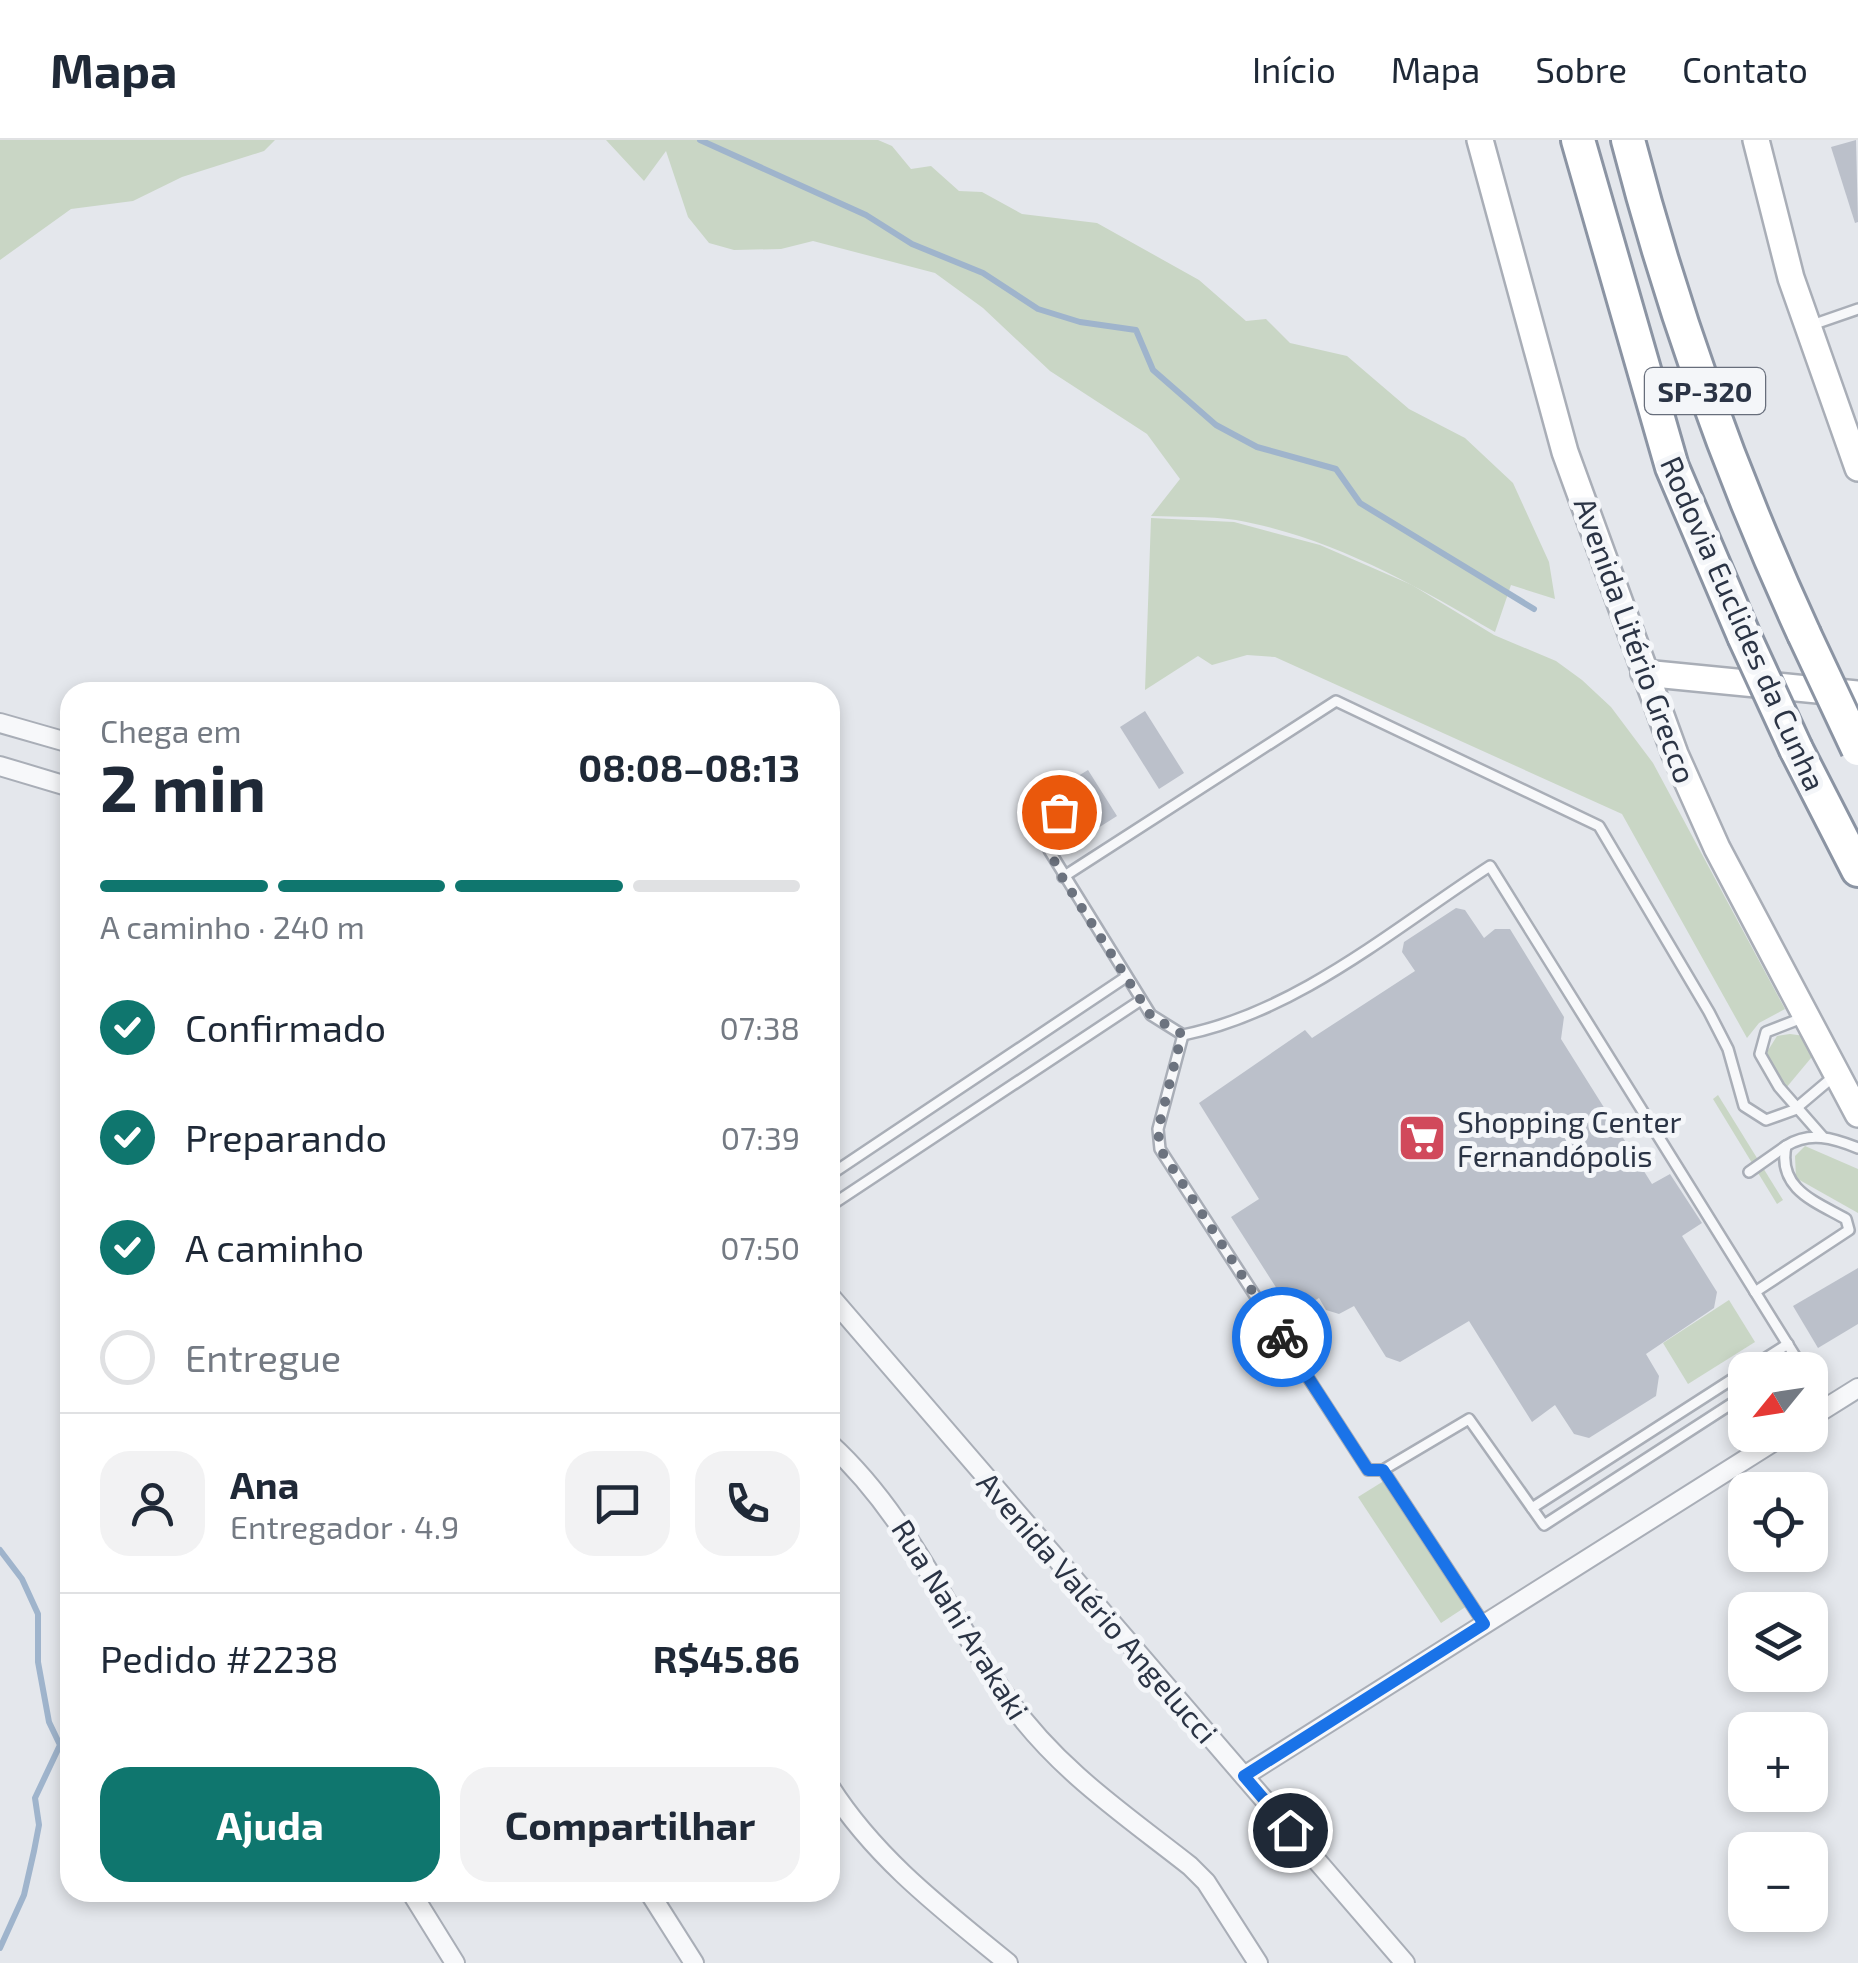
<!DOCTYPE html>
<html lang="pt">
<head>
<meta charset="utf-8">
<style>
	:root { --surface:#fff; --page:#f2f2f3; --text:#1f2937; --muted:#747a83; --line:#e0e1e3; --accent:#0f766e }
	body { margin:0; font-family:"Exo 2",sans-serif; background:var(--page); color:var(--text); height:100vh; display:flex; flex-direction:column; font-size:38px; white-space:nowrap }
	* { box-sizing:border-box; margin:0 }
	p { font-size:32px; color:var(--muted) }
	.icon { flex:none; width:55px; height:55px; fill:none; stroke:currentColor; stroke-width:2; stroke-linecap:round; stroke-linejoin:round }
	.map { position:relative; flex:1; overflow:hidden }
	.drawer { position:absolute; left:60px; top:542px; width:780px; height:1220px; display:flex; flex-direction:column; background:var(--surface); border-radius:30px; box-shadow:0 5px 15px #0003 }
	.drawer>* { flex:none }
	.needle { width:65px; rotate:240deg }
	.fabs { position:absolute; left:1728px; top:1212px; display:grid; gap:20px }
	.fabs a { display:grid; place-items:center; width:100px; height:100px; border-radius:20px; background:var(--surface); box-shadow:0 5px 15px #0003; font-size:50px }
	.pin { position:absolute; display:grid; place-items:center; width:85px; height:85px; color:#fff; margin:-42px; border:5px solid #fff; border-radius:50%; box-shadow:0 2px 10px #0007 }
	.courier { position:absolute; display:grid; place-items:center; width:100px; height:100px; margin:-50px; border:8px solid #1a73e8; border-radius:50%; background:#fff; color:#222; box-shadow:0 2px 12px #0007 }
	.headline em { font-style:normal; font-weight:700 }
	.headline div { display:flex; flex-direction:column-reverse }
	.headline { display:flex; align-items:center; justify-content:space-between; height:170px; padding:0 40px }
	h1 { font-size:65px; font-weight:700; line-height:75px }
	.bar { display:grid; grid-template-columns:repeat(4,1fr); gap:15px 10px; align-content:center; height:120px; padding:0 40px }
	.bar i { height:12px; border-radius:8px; background:var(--line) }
	.bar .active { background:var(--accent) }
	.bar p { grid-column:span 4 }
	.line { display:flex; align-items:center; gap:25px; padding:0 40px; border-top:2px solid var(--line) }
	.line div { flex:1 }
	.round { display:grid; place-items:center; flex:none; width:105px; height:105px; border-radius:30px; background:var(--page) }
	ol { padding:0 40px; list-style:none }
	li { display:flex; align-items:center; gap:30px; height:110px }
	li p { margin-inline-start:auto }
	li .icon { padding:10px; border-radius:50%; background:var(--accent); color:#fff; stroke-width:4 }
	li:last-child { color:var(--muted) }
	li i { width:55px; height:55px; border:5px solid var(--line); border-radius:50% }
	.button { display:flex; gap:20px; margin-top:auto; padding:20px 40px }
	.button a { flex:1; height:115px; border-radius:30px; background:var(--accent); color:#fff; font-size:40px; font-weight:700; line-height:115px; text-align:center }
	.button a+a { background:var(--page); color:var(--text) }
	header { display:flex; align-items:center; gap:60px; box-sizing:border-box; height:140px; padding:0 50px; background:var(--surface); border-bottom:2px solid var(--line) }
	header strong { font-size:48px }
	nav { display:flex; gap:55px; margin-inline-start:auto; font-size:35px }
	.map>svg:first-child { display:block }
	.green { fill:#c9d6c5 }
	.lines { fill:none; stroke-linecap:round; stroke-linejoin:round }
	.stream { stroke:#9fb4cc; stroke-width:6 }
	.building { fill:#bbc0ca }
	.service-casing { stroke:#a9aeb7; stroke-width:14 }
	.minor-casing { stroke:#a9aeb7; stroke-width:22 }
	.secondary-casing { stroke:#a9aeb7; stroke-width:30 }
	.motorway-casing { stroke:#8b94a3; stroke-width:38 }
	.service { stroke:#f7f8fa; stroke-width:9 }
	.minor { stroke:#f7f8fa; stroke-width:18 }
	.secondary { stroke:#fff; stroke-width:25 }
	.motorway { stroke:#fff; stroke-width:32 }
	.motorway-bridge-casing { stroke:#8b94a3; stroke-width:38; stroke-linecap:butt }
	.motorway-bridge { stroke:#fff; stroke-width:32 }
	.done { stroke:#6c737f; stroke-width:10; stroke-dasharray:0 18 }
	.route { stroke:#1a73e8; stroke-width:12 }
	.labels { text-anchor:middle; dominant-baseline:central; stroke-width:10; stroke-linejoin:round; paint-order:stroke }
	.shield { fill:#f4f6f9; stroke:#676e7b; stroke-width:2.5 }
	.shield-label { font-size:28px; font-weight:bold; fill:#2b3445 }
	.street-label { font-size:30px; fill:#2b3445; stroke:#f4f6f9 }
	.poi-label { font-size:30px; fill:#2b3445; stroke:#f4f6f9; text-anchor:start }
</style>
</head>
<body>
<header>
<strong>Mapa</strong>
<nav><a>Início</a><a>Mapa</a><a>Sobre</a><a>Contato</a></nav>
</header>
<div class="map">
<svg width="1858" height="1823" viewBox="0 0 1858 1823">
	<rect width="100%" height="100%" fill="#e4e7ec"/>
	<g class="green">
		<path d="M 0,0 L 275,0 L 264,11 L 182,37 L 133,61 L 71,69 L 0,120 Z"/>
		<path d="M 606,0 L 878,0 L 892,6 L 911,29 L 931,26 L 959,51 L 982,52 L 1022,74 L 1097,83 L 1199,140 L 1246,181 L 1266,179 L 1290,203 L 1347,216 L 1409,269 L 1465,298 L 1513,343 L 1549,422 L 1555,459 L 1511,445 L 1495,492 C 1413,444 1331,397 1236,380 C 1208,376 1179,377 1151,376 L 1180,339 L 1147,294 L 1050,231 L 983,168 L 935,133 L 813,101 L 781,109 L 734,110 L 709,103 L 688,77 L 666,11 L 644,41 Z"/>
		<path d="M 1151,378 L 1234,382 L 1320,405 L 1412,445 L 1494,495 L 1556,521 L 1582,540 L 1611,567 L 1653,623 L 1785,869 L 1759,883 L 1747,898 L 1622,674 L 1275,517 L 1247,515 L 1212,525 L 1198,516 L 1145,550 Z"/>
		<path d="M 1790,894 L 1805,896 L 1816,912 L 1786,948 L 1774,936 L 1767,912 L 1777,896 Z"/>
		<path d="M 1718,955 L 1783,1060 L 1777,1064 L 1713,959 Z"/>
		<path d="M 1805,1006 L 1858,1029 L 1858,1073 L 1796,1038 L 1795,1016 Z"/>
		<path d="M 1729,1160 L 1755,1202 L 1688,1244 L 1663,1203 Z"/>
		<path d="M 1387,1339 L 1470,1464 L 1441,1483 L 1358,1357 Z"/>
	</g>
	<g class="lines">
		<g class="stream">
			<path d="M 700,0 L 866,75 L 912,104 L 983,133 L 1038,169 L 1080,182 L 1136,190 L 1153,230 L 1216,285 L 1257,307 L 1336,329 L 1360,363 L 1534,469"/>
			<path d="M 0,1410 L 22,1439 L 38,1474 L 38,1522 L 49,1582 L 60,1605 L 35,1658 L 39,1685 L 34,1711 L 24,1755 L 0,1808"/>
		</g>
	</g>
	<g class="building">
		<path d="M 1856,0 L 1858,82 L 1855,83 L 1831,7 Z"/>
		<path d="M 1145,571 L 1184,633 L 1159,649 L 1120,587 Z"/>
		<path d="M 1088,630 L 1117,676 L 1076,702 L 1064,684 L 1086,670 L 1082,663 L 1085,655 L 1068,642 Z"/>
		<path d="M 1456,768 L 1465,770 L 1484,798 L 1495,789 L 1510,789 L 1564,877 L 1561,899 L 1652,1044 L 1670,1034 L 1702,1083 L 1682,1096 L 1717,1152 L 1714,1168 L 1646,1214 L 1659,1236 L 1656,1256 L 1589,1298 L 1574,1294 L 1555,1265 L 1532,1282 L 1469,1181 L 1400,1222 L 1386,1217 L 1354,1166 L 1339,1174 L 1326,1170 L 1319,1158 L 1293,1174 L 1231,1077 L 1259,1059 L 1199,963 L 1305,890 L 1312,898 L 1415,831 L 1402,812 L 1404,802 Z"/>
		<path d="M 1858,1128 L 1858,1184 L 1818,1208 L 1793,1166 Z"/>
	</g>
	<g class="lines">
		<g class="service-casing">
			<g id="service">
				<path d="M 1809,186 L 1858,169"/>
				<path d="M 1077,656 L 1050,682 L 1049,710 L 1151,875 L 1183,895 C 1297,872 1393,789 1490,726 L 1795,1216 L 1794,1223 L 1784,1230"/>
				<path d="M 1063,737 L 1336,561 L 1599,686 L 1709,872 L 1728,909 L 1744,966 L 1766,980 L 1794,970 L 1833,937"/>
				<path d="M 1802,878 L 1766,892 L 1760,914 L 1779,947 L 1822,996"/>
				<path d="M 1183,895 L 1158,989 L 1160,1009 L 1368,1330 L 1383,1330 L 1469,1279 L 1544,1385 L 1745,1255"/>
				<path d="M 1749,1032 L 1786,1006"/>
				<path d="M 830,1035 L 1126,837"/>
				<path d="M 830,1066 L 1141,860"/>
				<path d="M 1755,1152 L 1849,1090 L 1846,1079 C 1816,1062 1777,1049 1786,1006 C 1810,991 1833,998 1858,1008"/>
				<path d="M 1747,1230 L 1788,1204"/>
				<path d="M 1383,1330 L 1484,1484"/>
				<path d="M 1532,1368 L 1745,1231"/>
			</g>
		</g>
		<g class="minor-casing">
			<g id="minor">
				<path d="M 0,583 L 70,603"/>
				<path d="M 0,626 L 70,647"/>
				<path d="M 830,1156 L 1405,1823"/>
				<path d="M 1810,1278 L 1858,1248"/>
				<path d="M 830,1304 C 910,1377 947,1474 1009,1561 C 1058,1630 1124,1674 1190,1726 L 1206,1742 L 1258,1823"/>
				<path d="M 1244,1636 L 1784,1295"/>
				<path d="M 830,1647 C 876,1719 942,1769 1008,1823"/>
				<path d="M 411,1752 L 455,1823"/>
				<path d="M 649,1752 L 694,1823"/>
			</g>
		</g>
		<g class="secondary-casing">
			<g id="secondary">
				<path d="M 1480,0 L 1565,312 L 1675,614 L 1717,708 L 1858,974"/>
				<path d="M 1756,0 L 1791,138 L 1858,328"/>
				<path d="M 1644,533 L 1858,554"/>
			</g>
		</g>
		<g class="motorway-casing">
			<g id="motorway">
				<path d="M 1578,0 L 1672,327 L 1744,496"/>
				<path d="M 1628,0 C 1672,170 1731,335 1804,494"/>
				<path d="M 1796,609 L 1858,730"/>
			</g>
		</g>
		<use href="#service" class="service"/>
		<use href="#minor" class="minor"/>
		<use href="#secondary" class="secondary"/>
		<use href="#motorway" class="motorway"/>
		<g class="motorway-bridge-casing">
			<g id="motorway-bridge">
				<path d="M 1804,494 L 1858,609"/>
				<path d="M 1744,496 L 1796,609"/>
			</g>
		</g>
		<use href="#motorway-bridge" class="motorway-bridge"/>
	</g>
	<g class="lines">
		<path class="done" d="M 1059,672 L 1047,693 L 1049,710 L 1062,737 L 1151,876 L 1182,894 L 1158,990 L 1160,1009 L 1282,1197"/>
		<path class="route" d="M 1282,1197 L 1368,1330 L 1383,1330 L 1484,1484 L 1244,1636 L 1290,1690"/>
	</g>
	<defs>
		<g id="supermarket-square" transform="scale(2.5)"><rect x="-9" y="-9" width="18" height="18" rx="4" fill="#d1495b" stroke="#f4f6f9"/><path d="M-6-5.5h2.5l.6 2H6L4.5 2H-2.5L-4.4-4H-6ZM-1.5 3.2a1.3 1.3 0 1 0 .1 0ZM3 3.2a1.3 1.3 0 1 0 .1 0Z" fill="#fff"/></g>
	</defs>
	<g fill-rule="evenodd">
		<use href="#supermarket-square" x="1422" y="998"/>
	</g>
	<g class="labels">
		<rect class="shield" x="1645" y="228" width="120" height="46" rx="8"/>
		<g class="shield-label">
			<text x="1705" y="251">SP-320</text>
		</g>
		<g class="street-label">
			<text transform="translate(1744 483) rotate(66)">Rodovia Euclides da Cunha</text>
			<text transform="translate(1636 500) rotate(70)">Avenida Litério Grecco</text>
			<text transform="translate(1098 1467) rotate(49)">Avenida Valério Angelucci</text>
			<text transform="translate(961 1479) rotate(58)">Rua Nahi Arakaki</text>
		</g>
		<g class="poi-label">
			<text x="1457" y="981">Shopping Center<tspan x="1457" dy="34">Fernandópolis</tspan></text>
		</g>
	</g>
</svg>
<div class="fabs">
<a><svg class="needle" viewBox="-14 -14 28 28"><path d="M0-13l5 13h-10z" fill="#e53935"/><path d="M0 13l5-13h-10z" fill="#747a83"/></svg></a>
<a><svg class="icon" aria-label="locate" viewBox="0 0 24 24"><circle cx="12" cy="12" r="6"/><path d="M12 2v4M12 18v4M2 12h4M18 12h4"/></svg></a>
<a><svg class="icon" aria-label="layers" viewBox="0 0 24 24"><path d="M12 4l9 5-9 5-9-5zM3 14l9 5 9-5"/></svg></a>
<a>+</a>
<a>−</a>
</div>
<div class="pin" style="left:1059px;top:672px;background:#ea580c"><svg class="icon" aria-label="bag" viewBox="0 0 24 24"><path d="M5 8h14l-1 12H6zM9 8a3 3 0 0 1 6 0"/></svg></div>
<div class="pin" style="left:1290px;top:1690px;background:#1f2937"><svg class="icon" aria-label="home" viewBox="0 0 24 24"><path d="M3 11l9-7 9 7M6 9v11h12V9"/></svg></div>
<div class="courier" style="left:1282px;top:1197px"><svg class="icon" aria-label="bike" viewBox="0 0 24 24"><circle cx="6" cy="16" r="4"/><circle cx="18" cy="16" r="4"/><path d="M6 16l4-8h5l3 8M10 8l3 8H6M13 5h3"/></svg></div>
<section class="drawer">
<div class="headline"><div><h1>2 min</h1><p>Chega em</p></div><em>08:08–08:13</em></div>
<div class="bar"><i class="active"></i><i class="active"></i><i class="active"></i><i></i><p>A caminho · 240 m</p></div>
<ol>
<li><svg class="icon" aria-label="check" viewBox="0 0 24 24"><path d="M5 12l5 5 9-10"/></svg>Confirmado<p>07:38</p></li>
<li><svg class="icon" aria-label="check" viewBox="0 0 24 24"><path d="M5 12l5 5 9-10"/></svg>Preparando<p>07:39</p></li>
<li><svg class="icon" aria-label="check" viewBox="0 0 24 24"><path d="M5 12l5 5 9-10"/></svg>A caminho<p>07:50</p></li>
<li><i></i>Entregue</li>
</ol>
<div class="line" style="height:180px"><a class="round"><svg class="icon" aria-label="person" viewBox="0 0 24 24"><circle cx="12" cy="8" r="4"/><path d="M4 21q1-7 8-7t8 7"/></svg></a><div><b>Ana</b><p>Entregador · 4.9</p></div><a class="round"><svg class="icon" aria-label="chat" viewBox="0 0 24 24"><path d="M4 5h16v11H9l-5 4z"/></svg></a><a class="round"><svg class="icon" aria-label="phone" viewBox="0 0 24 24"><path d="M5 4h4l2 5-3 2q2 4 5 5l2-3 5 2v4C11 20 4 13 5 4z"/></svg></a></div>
<div class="line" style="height:130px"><div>Pedido #2238</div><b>R$45.86</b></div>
<div class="button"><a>Ajuda</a><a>Compartilhar</a></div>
</section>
</div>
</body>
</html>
